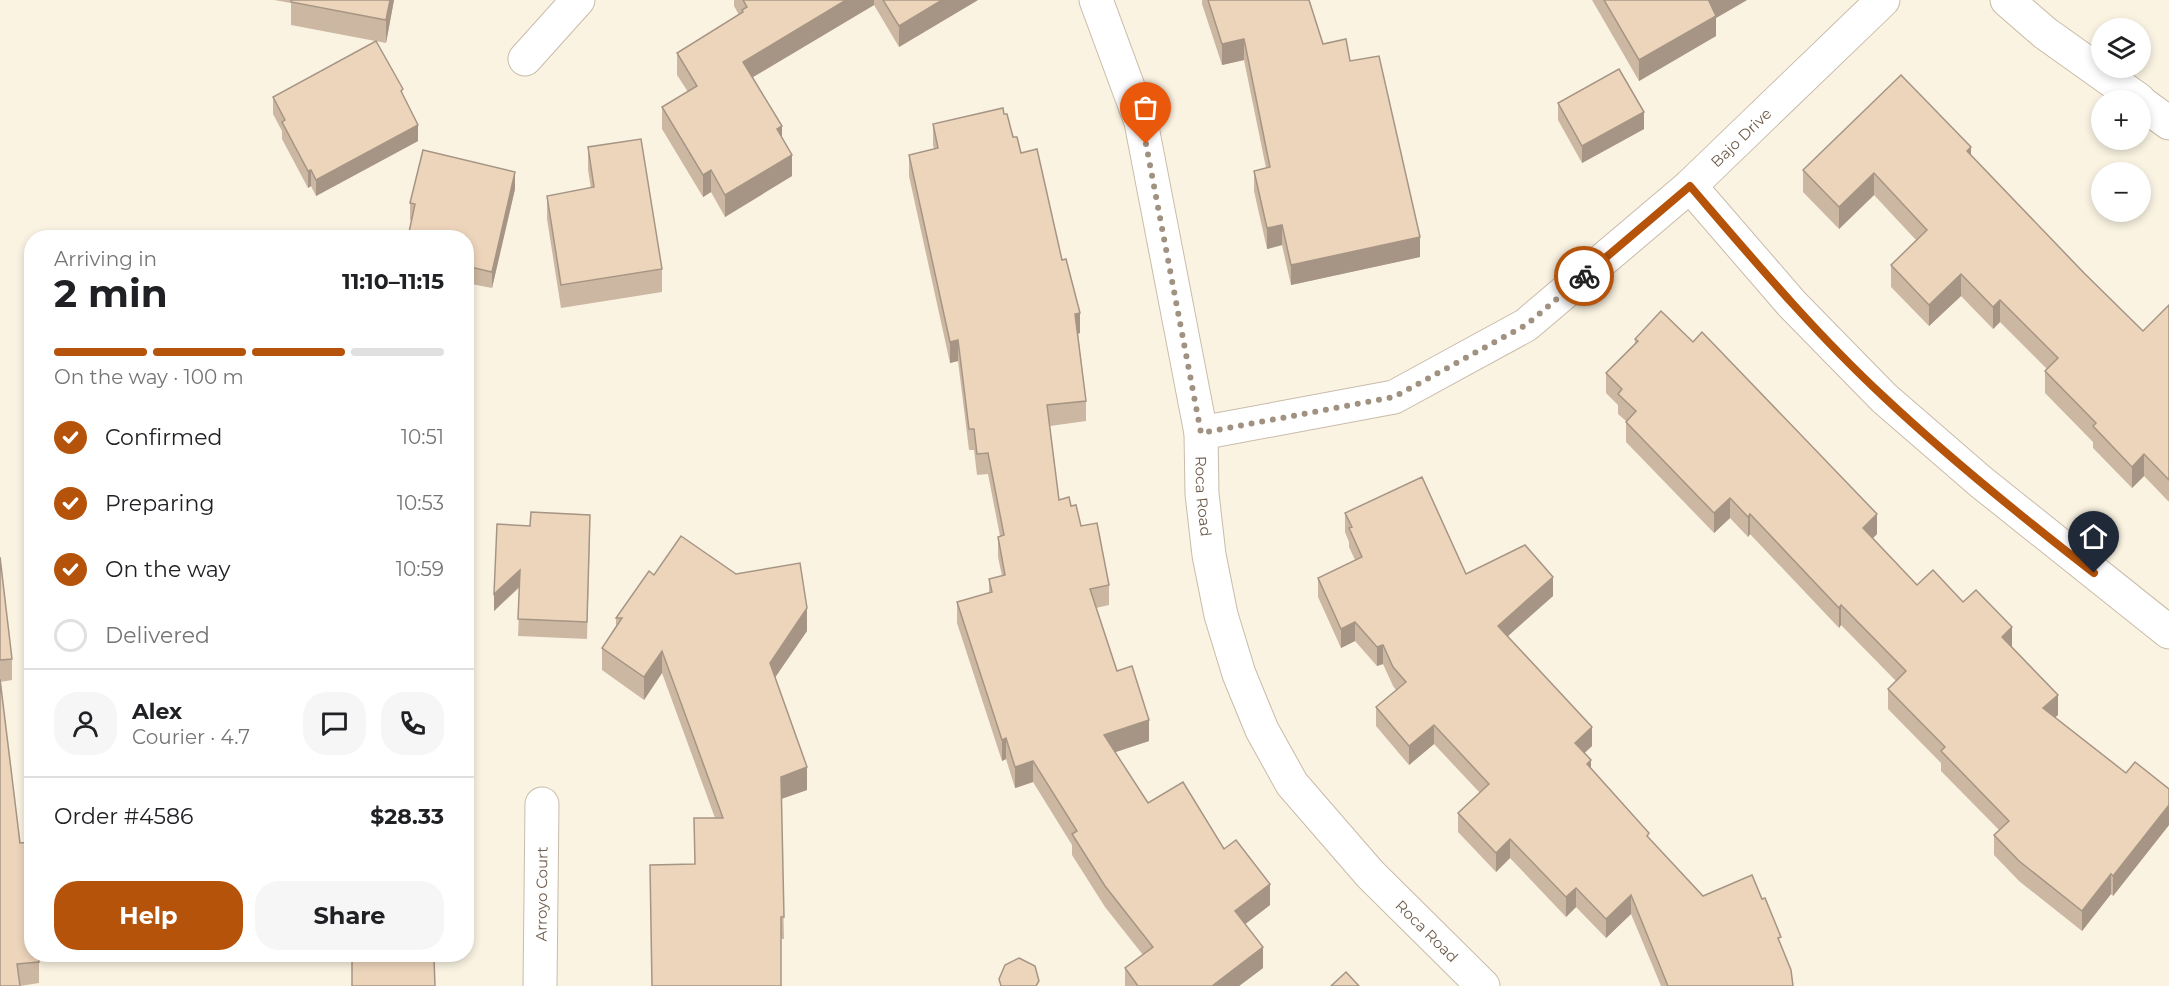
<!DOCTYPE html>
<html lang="en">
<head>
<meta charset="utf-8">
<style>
	:root { --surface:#fff; --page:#f6f6f6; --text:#202124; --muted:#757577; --line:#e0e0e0; --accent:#b45309 }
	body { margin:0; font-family:Montserrat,sans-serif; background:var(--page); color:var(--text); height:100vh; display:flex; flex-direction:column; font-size:22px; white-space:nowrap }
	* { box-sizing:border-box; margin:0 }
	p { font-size:20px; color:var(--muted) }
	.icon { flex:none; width:33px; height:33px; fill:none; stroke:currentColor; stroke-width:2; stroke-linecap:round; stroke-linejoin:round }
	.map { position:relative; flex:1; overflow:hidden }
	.details { position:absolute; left:24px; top:230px; width:450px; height:732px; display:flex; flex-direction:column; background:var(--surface); border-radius:24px; box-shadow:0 3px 9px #0003 }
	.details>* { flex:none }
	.fabs { position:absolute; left:2091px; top:18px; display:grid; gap:12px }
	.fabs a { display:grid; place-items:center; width:60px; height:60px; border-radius:50%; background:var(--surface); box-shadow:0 3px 9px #0003; font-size:30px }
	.pin { position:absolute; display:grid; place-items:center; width:51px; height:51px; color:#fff; margin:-62px -26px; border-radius:50% 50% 50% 0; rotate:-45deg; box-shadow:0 0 6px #0007 }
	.pin .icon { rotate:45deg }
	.courier { position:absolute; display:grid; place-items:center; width:60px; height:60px; margin:-30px; border:4px solid #b45309; border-radius:50%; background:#fff; color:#222; box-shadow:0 2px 8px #0007 }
	.head em { font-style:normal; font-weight:700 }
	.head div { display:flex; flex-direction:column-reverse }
	.head { display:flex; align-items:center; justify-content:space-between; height:102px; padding:0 30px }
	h1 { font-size:39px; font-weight:700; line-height:45px }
	.bar { display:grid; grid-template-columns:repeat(4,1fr); gap:9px 6px; align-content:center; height:72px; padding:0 30px }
	.bar i { height:8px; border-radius:4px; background:var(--line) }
	.bar .on { background:var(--accent) }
	.bar p { grid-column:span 4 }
	.line { display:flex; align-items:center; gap:15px; padding:0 30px; border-top:2px solid var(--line) }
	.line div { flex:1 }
	.round { display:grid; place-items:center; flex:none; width:63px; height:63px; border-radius:24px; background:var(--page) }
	ol { padding:0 30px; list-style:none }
	li { display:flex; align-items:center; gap:18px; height:66px }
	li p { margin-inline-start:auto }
	li .icon { padding:6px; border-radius:50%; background:var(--accent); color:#fff; stroke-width:4 }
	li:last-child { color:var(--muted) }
	li i { width:33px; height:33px; border:3px solid var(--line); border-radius:50% }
	.primary-button { display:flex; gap:12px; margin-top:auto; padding:12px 30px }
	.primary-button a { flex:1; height:69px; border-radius:24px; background:var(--accent); color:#fff; font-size:24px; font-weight:700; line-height:69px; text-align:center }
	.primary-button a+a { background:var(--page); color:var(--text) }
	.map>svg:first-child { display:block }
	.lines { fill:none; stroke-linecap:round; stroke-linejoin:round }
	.street-casing { stroke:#c9bbaa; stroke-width:35 }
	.secondary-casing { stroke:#cabaa6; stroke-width:35 }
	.street { stroke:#fff; stroke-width:33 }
	.secondary { stroke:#fff; stroke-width:33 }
	.wall { fill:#ccb7a2 }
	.shaded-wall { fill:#a69584 }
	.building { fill:#edd5bc; stroke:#a69584; stroke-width:1.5 }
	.done { stroke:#a09180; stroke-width:6; stroke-dasharray:0 10.8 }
	.route { stroke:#b45309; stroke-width:8 }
	.labels { text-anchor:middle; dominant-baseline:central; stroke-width:5; stroke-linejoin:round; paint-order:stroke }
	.street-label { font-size:15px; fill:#6f5c4b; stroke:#fdf7e8 }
</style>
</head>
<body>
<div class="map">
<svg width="2169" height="986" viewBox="0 0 2169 986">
	<rect width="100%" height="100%" fill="#faf3e2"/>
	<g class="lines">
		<g class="street-casing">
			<g id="street">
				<path id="s1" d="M 1096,0 L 1141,122 L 1201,433 L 1202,494 L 1209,555 L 1221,615 L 1239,674 L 1262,730 L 1292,784 L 1370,874 L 1483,986"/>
				<path d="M 525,59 L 578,0"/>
				<path d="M 1690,186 L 1792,304 L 1884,398 L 1981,482 L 2169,632"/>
				<path id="s2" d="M 1201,433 L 1394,397 L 1526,325 L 1690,186 L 1883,0"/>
				<path id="s3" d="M 540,986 L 542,804"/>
			</g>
		</g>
		<g class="secondary-casing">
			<g id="secondary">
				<path d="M 2007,0 L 2045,33 L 2139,100"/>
				<path d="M 2140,102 L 2169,123"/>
			</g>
		</g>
		<use href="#street" class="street"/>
		<use href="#secondary" class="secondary"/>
	</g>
	<g class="wall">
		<path d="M 274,0 L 394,0 L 386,43 L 291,25 L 291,3 Z"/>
		<path d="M 734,0 L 978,0 L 899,47 L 874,5 L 753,77 L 782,137 L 792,176 L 725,217 L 711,192 L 703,197 L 662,129 L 662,107 L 688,92 L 677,75 L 677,53 L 739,15 L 734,6 Z"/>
		<path d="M 1202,0 L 1309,0 L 1323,44 L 1350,61 L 1420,257 L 1291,285 L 1282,245 L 1267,249 L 1254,191 L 1254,171 L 1266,168 L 1244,60 L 1222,65 L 1202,4 Z"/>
		<path d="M 1592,0 L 1747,0 L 1716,18 L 1716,36 L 1639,81 Z"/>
		<path d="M 403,95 L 418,141 L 316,196 L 311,186 L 308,188 L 282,139 L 282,131 L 273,114 L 273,97 Z"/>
		<path d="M 1558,103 L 1644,129 L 1582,163 L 1558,120 Z"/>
		<path d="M 1004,114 L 1021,153 L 1062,260 L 1080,333 L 1078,334 L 1086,401 L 1086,421 L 1050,426 L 1059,500 L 1071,506 L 1109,585 L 1109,605 L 1096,608 L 1117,671 L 1149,741 L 1115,752 L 1148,803 L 1224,849 L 1270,905 L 1245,924 L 1263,968 L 1239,986 L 1125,986 L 1125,968 L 1143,955 L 1105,907 L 1072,855 L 1072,845 L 1033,782 L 1015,788 L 1006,759 L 1002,761 L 957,623 L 957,602 L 989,593 L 989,579 L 1002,576 L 998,557 L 998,537 L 1000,536 L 988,474 L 977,475 L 974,450 L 969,450 L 958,361 L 950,363 L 909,176 L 909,155 L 934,149 L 933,145 L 933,124 Z"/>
		<path d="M 588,147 L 662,269 L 662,292 L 561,308 L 547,219 L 547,196 L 591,188 L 588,170 Z"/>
		<path d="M 1971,156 L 2084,273 L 2143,331 L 2169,305 L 2169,502 L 2144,476 L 2132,488 L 2093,448 L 2093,442 L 2045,393 L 2045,371 L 2047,369 L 2000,322 L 1993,329 L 1961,296 L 1929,326 L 1891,287 L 1891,265 L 1916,240 L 1874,195 L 1839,229 L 1803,192 L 1803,170 Z"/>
		<path d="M 515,189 L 492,288 L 466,283 L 466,237 L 410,220 L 410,203 Z"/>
		<path d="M 1635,339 L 1877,534 L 1873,538 L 1917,585 L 1963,602 L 2012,647 L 2058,715 L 2055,717 L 2126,773 L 2169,789 L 2169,825 L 2113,896 L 2111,894 L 2082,931 L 2019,881 L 1994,855 L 1994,835 L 1999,830 L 1941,771 L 1941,763 L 1888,709 L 1888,689 L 1896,681 L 1841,625 L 1839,628 L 1750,534 L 1748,537 L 1730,518 L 1714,533 L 1626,442 L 1626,421 L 1618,414 L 1618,405 L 1606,393 L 1606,373 L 1635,344 Z"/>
		<path d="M 1345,513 L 1466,574 L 1553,596 L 1507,636 L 1592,746 L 1584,753 L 1591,769 L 1649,839 L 1703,896 L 1781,945 L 1793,986 L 1661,986 L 1631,914 L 1606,938 L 1576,907 L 1566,917 L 1510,858 L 1496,872 L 1458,832 L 1458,813 L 1480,793 L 1434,744 L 1409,765 L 1376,726 L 1376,707 L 1396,690 L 1393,686 L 1383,664 L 1377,666 L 1355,641 L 1341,648 L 1318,597 L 1318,578 L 1355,560 L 1349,547 L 1349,542 L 1345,532 Z"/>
		<path d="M 590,531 L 587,639 L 518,636 L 520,587 L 494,611 L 494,594 Z"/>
		<path d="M 0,557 L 12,659 L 12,680 L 0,682 L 20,843 L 32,842 L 32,954 L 39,962 L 39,983 L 20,986 L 0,986 Z"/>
		<path d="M 654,575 L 807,631 L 775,677 L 807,790 L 781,799 L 784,939 L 781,939 L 694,864 L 715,818 L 662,673 L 644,700 L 602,670 L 602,648 L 616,626 L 616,618 Z"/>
	</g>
	<g class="shaded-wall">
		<path d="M 390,0 L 394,0 L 386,43 L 386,20 Z"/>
		<path d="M 846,0 L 874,0 L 874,5 L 743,83 L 743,62 Z"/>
		<path d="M 942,0 L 978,0 L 899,47 L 899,26 Z"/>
		<path d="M 1711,0 L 1747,0 L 1716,18 L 1716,36 L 1639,81 L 1639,60 Z"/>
		<path d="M 1244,39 L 1244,60 L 1222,65 L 1222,44 Z"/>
		<path d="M 1644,112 L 1644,129 L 1582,163 L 1582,146 Z"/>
		<path d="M 418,125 L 418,141 L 316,196 L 316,180 Z"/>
		<path d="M 782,126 L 782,147 L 777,129 Z"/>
		<path d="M 1971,147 L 1971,169 L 1967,151 Z"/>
		<path d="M 792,155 L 792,176 L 725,217 L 725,195 Z"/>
		<path d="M 311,170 L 311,186 L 308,188 L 308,171 Z"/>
		<path d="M 711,170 L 711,192 L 703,197 L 703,175 Z"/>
		<path d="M 515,172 L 515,189 L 492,288 L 492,272 Z"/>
		<path d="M 1874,173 L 1874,195 L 1839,229 L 1839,207 Z"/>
		<path d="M 1282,225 L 1282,245 L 1267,249 L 1267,228 Z"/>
		<path d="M 1420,237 L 1420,257 L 1291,285 L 1291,265 Z"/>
		<path d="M 1961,274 L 1961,296 L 1929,326 L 1929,305 Z"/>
		<path d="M 2000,300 L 2000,322 L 1993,329 L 1993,307 Z"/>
		<path d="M 1080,313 L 1080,333 L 1075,334 L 1075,314 Z"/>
		<path d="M 958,340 L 958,361 L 950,363 L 950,342 Z"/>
		<path d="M 2144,454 L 2144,476 L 2132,488 L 2132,467 Z"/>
		<path d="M 1730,498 L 1730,518 L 1714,533 L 1714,513 Z"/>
		<path d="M 1750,514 L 1750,534 L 1748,537 L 1748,517 Z"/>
		<path d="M 1877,514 L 1877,534 L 1863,548 L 1863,528 Z"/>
		<path d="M 520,570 L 520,586 L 494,611 L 494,594 Z"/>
		<path d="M 1553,577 L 1553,596 L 1498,645 L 1498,626 Z"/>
		<path d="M 1841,605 L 1841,625 L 1839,628 L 1839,608 Z"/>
		<path d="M 807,608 L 807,631 L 770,685 L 770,663 Z"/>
		<path d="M 1355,622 L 1355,641 L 1341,648 L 1341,629 Z"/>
		<path d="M 2012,627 L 2012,647 L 2002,637 Z"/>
		<path d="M 1383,645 L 1383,664 L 1377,666 L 1377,647 Z"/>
		<path d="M 662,651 L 662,673 L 644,700 L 644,677 Z"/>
		<path d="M 2058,695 L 2058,715 L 2043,728 L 2043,708 Z"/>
		<path d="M 1149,720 L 1149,741 L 1104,756 L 1104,735 Z"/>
		<path d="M 1434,725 L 1434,744 L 1409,765 L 1409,746 Z"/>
		<path d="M 1592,727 L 1592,746 L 1575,762 L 1575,743 Z"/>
		<path d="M 1006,738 L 1006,759 L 1002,761 L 1002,740 Z"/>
		<path d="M 1591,760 L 1591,780 L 1587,764 Z"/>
		<path d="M 1033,761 L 1033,782 L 1015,788 L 1015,767 Z"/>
		<path d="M 807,767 L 807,790 L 781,799 L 781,777 Z"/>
		<path d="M 2169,805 L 2169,825 L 2113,896 L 2113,876 Z"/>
		<path d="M 1510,839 L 1510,858 L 1496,872 L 1496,853 Z"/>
		<path d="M 2111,874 L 2111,894 L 2082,931 L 2082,911 Z"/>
		<path d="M 1270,884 L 1270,905 L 1235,932 L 1235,911 Z"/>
		<path d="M 1576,888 L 1576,907 L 1566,917 L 1566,897 Z"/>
		<path d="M 1631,895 L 1631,914 L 1606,938 L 1606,919 Z"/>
		<path d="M 1263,947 L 1263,968 L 1239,986 L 1212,986 Z"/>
	</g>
	<g class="building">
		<path d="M 291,0 L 390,0 L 386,20 L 291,2 Z"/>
		<path d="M 743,0 L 846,0 L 743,62 L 782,126 L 777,129 L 792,155 L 725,195 L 711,170 L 703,175 L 662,107 L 697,86 L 677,53 L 743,12 L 742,10 L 747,7 Z"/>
		<path d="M 883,0 L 942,0 L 899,26 Z"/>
		<path d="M 1208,0 L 1309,0 L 1323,44 L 1346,39 L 1350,61 L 1379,56 L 1420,237 L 1291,265 L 1282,225 L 1267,228 L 1254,171 L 1270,167 L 1244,39 L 1222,44 Z"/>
		<path d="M 1604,0 L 1711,0 L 1709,1 L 1716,16 L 1639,60 Z"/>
		<path d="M 376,41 L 403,89 L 401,91 L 418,125 L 316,180 L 311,170 L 308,171 L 282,122 L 285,120 L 273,97 Z"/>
		<path d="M 1619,69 L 1644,112 L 1582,146 L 1558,103 Z"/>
		<path d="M 1901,75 L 1971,147 L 1967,151 L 2084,273 L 2143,331 L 2169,305 L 2169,480 L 2144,454 L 2132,467 L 2093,426 L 2096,423 L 2045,371 L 2058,358 L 2000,300 L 1993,307 L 1961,274 L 1929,305 L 1891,265 L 1927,230 L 1874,173 L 1839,207 L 1803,170 Z"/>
		<path d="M 1003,108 L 1004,114 L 1007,114 L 1013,137 L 1017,137 L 1021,153 L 1037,149 L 1062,260 L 1066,259 L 1080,313 L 1075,314 L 1086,401 L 1047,405 L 1059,500 L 1069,497 L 1071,506 L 1076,505 L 1081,526 L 1097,523 L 1109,585 L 1090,589 L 1117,671 L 1132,666 L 1149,720 L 1104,735 L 1148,803 L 1183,782 L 1224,849 L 1236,840 L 1270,884 L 1235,911 L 1263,947 L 1212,986 L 1138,986 L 1125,968 L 1153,947 L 1105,886 L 1072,834 L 1077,831 L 1033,761 L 1015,767 L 1006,738 L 1002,740 L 957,602 L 992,592 L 989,579 L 1005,575 L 998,537 L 1004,535 L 988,453 L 977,454 L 974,429 L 969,429 L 958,340 L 950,342 L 909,155 L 938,148 L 933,124 Z"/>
		<path d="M 641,139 L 662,269 L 561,285 L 547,196 L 594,187 L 588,147 Z"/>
		<path d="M 423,150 L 515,172 L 492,272 L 466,266 L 466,237 L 408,237 L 415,204 L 410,203 Z"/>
		<path d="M 1661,311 L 1693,342 L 1702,332 L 1877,514 L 1863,528 L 1917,585 L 1933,570 L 1963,602 L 1976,590 L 2012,627 L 2002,637 L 2058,695 L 2043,708 L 2126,773 L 2135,762 L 2169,789 L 2169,805 L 2113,876 L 2111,874 L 2082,911 L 2019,861 L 1994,835 L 2009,821 L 1941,751 L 1945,747 L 1888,689 L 1906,671 L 1841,605 L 1839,608 L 1750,514 L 1748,517 L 1730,498 L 1714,513 L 1626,422 L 1636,411 L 1618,394 L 1622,389 L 1606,373 L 1638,341 L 1635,339 Z"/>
		<path d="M 1422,477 L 1466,574 L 1525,545 L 1553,577 L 1498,626 L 1592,727 L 1575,743 L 1591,760 L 1587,764 L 1649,833 L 1647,836 L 1703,896 L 1752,875 L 1762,899 L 1765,898 L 1781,937 L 1778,938 L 1791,970 L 1793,986 L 1668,986 L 1631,895 L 1606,919 L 1576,888 L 1566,897 L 1510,839 L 1496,853 L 1458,813 L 1489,784 L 1434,725 L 1409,746 L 1376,707 L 1406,682 L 1393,667 L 1383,645 L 1377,647 L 1355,622 L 1341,629 L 1318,578 L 1362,557 L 1349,528 L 1352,527 L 1345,513 Z"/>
		<path d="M 531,512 L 590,515 L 587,622 L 518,619 L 520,570 L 494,594 L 497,524 L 530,526 Z"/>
		<path d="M 681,536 L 736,574 L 800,563 L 807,608 L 770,663 L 807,767 L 781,777 L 784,917 L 781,917 L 781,986 L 652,986 L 650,865 L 695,864 L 694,818 L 723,818 L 662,651 L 644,677 L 602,648 L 622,618 L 616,618 L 649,571 L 654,575 Z"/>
		<path d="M 0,557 L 12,659 L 0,660 Z"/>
		<path d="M 0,679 L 20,843 L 32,842 L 32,885 L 30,885 L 32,897 L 32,954 L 38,954 L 39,962 L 17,964 L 20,986 L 0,986 Z"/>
		<path d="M 1019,958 L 1035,966 L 1039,981 L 1036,986 L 1001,986 L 999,979 L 1005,965 Z"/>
		<path d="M 434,959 L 435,986 L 352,986 L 352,960 Z"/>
		<path d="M 1346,972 L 1359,986 L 1331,986 Z"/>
	</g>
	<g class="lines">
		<path class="done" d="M 1146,144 L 1201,433 L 1394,397 L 1526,325 L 1584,276"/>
		<path class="route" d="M 1584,276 L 1690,186 C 1752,258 1814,332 1884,397 C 1951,460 2022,517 2094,573"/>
	</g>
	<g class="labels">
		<g class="street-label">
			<text stroke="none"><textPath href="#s2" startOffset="632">Bajo Drive</textPath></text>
			<text stroke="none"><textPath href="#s1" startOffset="510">Roca Road</textPath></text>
			<text stroke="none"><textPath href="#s3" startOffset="92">Arroyo Court</textPath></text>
			<text stroke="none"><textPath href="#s1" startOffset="1014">Roca Road</textPath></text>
		</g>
	</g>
</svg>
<div class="fabs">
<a><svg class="icon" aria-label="layers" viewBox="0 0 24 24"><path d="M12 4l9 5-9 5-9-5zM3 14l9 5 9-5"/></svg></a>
<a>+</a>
<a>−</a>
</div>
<div class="pin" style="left:1146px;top:144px;background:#ea580c"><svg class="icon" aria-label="bag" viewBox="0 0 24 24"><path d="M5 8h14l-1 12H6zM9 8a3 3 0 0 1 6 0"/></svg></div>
<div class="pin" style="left:2094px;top:573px;background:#1f2937"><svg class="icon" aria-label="home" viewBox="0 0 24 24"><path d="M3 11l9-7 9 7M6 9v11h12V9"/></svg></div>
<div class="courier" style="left:1584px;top:276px"><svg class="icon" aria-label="bike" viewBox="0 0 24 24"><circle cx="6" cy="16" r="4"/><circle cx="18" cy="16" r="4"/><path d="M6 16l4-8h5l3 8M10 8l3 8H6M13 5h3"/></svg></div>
<section class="details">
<div class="head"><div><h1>2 min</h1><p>Arriving in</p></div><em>11:10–11:15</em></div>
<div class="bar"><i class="on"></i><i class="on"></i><i class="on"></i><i></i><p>On the way · 100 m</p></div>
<ol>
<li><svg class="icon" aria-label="check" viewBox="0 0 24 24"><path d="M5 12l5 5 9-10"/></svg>Confirmed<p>10:51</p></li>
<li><svg class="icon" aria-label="check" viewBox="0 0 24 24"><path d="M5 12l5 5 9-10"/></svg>Preparing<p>10:53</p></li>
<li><svg class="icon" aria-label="check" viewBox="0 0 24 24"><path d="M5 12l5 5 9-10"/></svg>On the way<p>10:59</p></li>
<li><i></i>Delivered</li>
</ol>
<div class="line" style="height:108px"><a class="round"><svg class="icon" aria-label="person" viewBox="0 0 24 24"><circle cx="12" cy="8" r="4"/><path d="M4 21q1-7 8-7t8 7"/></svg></a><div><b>Alex</b><p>Courier · 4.7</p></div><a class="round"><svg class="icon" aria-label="chat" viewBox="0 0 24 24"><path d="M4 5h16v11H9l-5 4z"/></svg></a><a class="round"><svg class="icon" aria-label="phone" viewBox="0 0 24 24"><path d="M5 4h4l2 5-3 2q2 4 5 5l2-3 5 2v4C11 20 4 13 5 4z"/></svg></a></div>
<div class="line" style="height:78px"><div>Order #4586</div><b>$28.33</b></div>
<div class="primary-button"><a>Help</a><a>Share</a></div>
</section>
</div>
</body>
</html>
